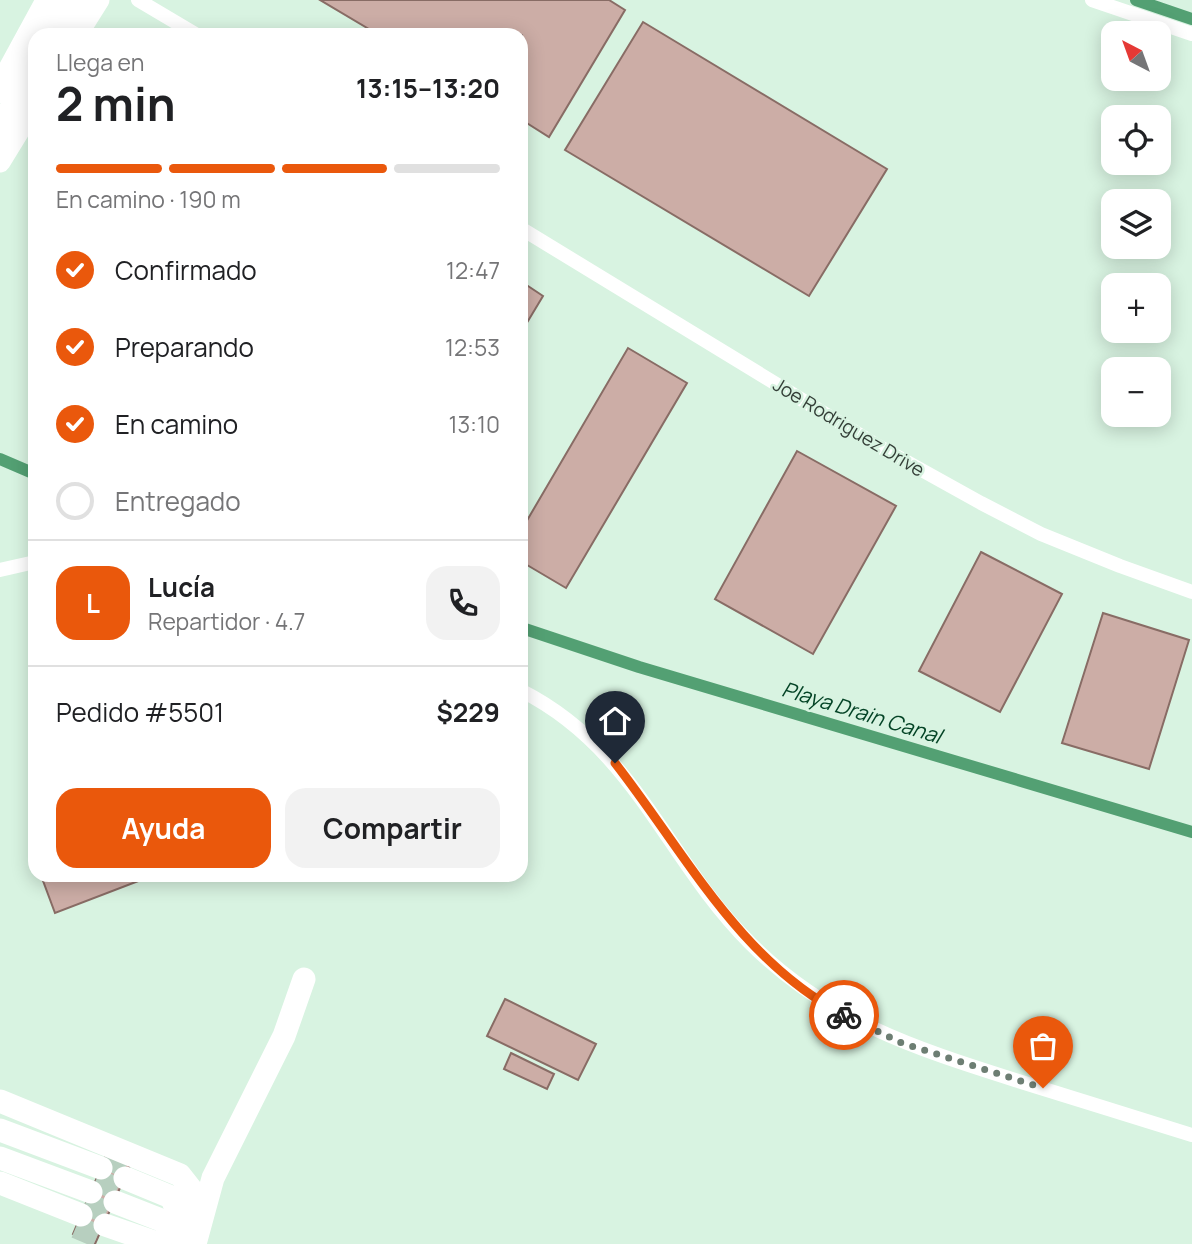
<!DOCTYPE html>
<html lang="es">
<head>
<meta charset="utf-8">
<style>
	:root { --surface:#fff; --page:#f2f2f2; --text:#202124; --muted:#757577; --line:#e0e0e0; --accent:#ea580c }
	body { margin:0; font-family:Manrope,sans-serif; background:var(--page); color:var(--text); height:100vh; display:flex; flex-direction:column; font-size:26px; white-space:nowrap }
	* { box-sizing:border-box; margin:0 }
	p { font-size:23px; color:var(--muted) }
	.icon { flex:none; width:38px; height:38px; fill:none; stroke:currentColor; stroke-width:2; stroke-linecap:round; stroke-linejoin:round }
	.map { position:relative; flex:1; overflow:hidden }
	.drawer { position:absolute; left:28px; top:28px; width:500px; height:854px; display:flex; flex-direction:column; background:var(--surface); border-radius:21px; box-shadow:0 4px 18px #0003 }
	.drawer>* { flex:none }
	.needle { width:46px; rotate:319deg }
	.controls { position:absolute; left:1101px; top:21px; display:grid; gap:14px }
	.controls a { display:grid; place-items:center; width:70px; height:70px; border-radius:14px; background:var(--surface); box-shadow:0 4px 18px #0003; font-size:35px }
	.pin { position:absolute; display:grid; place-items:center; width:60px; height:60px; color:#fff; margin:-72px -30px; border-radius:50% 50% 50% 0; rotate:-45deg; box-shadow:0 0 7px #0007 }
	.pin .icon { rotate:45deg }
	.courier { position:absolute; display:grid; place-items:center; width:70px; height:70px; margin:-35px; border:5px solid #ea580c; border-radius:50%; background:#fff; color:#222; box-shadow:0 2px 9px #0007 }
	.summary em { font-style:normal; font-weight:700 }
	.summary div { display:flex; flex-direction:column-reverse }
	.summary { display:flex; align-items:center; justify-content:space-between; height:119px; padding:0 28px }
	h1 { font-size:46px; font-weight:700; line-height:52px }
	.bar { display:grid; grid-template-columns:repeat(4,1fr); gap:10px 7px; align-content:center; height:84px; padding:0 28px }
	.bar i { height:9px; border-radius:5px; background:var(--line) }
	.bar .selected { background:var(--accent) }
	.bar p { grid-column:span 4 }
	.line { display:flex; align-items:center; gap:18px; padding:0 28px; border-top:2px solid var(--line) }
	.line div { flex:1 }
	.round { display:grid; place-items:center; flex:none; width:74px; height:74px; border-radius:21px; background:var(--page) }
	ol { padding:0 28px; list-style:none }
	li { display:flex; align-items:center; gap:21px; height:77px }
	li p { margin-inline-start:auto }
	li .icon { padding:7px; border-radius:50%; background:var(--accent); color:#fff; stroke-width:4 }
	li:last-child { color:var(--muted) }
	li i { width:38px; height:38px; border:4px solid var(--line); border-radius:50% }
	.cta { display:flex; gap:14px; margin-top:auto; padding:14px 28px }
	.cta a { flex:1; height:80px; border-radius:21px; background:var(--accent); color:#fff; font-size:28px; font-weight:700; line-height:80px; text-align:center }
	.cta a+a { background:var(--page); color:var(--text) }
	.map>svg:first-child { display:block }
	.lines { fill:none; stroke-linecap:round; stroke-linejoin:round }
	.canal { stroke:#53a073; stroke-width:12 }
	.building { fill:#ccada6; stroke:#886c65; stroke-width:2 }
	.primary-tunnel { stroke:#b7cfbf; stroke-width:23; stroke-dasharray:23 11; stroke-linecap:butt }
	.minor { stroke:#fff; stroke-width:14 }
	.secondary { stroke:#fff; stroke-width:21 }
	.primary { stroke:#fff; stroke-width:23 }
	.motorway { stroke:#fff; stroke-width:26 }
	.done { stroke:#6d7e73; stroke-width:7; stroke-dasharray:0 12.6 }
	.route { stroke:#ea580c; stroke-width:9 }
	.labels { text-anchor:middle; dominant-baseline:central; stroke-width:5; stroke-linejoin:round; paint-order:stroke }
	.street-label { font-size:19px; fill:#343f38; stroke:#d8f3e1 }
	.water-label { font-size:21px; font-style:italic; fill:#044426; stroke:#d8f3e1 }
</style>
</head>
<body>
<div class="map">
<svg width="1192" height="1244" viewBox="0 0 1192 1244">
	<rect width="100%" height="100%" fill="#d8f3e1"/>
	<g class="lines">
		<g class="canal">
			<path d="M 1136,0 L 1192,19"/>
			<path d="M 0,459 L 35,474"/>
			<path d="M 522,628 L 639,667 L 1192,832"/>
		</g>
	</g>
	<g class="building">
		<path d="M 320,0 L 609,0 L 625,10 L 549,137 L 522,120 L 522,35 L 379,35 Z"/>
		<path d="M 643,22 L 887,169 L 809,296 L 565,150 Z"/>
		<path d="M 522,282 L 543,296 L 522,331 Z"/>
		<path d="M 628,348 L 687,383 L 566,588 L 522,562 L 522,529 Z"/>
		<path d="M 797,451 L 896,506 L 813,654 L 715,599 Z"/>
		<path d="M 981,552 L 1062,594 L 1000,712 L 919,671 Z"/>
		<path d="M 1103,613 L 1189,640 L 1149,769 L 1062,743 Z"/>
		<path d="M 50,875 L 154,875 L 55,913 L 42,878 Z"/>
		<path d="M 505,999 L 596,1044 L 578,1080 L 487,1036 Z"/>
		<path d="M 511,1053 L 554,1074 L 547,1089 L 504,1069 Z"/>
		<path d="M 108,1151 L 132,1161 L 95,1244 L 73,1234 Z"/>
	</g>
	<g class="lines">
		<g class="primary-tunnel">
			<path d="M 105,1157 L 129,1168"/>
			<path d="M 96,1180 L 120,1190"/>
			<path d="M 85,1204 L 110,1213"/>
			<path d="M 76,1227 L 100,1237"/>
		</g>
		<g class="minor">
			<path d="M 138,0 L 197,35"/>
			<path d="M 1092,0 L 1192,34"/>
			<path d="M 522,229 L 873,443 L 981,503 L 1041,534 L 1120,566 L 1192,592"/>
			<path d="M 0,570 L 35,562"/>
			<path d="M 522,691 C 636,749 666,859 750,943 C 827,1020 914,1048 1015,1080 C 1074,1098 1133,1117 1192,1135"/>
		</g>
		<g class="secondary">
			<path d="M 77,35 L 99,0"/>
			<path d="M 0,162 L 35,105"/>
		</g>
		<g class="primary">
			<path d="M 0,1101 L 180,1175 L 191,1189 L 193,1222"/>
			<path d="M 0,1130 L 101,1168"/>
			<path d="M 0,1158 L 91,1192"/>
			<path d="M 125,1178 L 171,1197 L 188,1235"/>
			<path d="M 0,1183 L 81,1215"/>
			<path d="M 115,1202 L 161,1220 L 189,1244"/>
			<path d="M 105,1225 L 160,1244"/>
			<path d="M 195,1244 L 213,1178 L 284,1036 L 304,979"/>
		</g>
		<g class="motorway">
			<path d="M 52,35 L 74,0"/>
			<path d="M 0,90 L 49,0"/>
			<path d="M 0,131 L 35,67"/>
		</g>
	</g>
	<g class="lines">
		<path class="done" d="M 844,1015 L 902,1043 L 1043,1088"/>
		<path class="route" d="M 615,763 C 686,854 739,960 844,1015"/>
	</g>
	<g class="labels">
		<g class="street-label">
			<text transform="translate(849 427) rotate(31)">Joe Rodriguez Drive</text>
		</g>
		<g class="water-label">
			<text transform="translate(862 712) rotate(17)">Playa Drain Canal</text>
		</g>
	</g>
</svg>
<div class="controls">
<a><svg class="needle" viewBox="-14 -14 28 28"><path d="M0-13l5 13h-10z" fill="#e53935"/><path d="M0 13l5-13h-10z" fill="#757577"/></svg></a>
<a><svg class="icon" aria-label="locate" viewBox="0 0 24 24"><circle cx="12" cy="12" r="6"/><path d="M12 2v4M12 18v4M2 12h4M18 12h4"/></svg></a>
<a><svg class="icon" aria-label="layers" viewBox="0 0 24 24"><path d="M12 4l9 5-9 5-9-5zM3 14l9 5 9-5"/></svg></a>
<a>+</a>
<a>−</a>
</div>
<div class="pin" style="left:1043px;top:1088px;background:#ea580c"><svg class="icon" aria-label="bag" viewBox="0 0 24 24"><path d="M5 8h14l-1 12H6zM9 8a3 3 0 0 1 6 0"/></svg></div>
<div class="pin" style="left:615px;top:763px;background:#1f2937"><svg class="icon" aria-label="home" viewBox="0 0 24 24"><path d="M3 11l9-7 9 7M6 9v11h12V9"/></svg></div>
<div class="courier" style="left:844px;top:1015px"><svg class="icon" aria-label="bike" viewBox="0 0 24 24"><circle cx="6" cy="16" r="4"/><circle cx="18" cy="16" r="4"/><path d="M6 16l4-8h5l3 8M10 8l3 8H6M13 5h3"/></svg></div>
<section class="drawer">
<div class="summary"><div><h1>2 min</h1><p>Llega en</p></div><em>13:15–13:20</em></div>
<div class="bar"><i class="selected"></i><i class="selected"></i><i class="selected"></i><i></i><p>En camino · 190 m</p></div>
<ol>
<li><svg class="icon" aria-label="check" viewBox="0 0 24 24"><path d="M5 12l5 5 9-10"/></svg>Confirmado<p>12:47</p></li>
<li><svg class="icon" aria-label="check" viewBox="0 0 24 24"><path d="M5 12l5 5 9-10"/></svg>Preparando<p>12:53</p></li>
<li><svg class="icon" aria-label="check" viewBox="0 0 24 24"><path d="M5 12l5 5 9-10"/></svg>En camino<p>13:10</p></li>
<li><i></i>Entregado</li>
</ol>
<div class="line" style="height:126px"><b class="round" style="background:var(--accent);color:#fff">L</b><div><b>Lucía</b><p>Repartidor · 4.7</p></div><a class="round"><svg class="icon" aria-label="phone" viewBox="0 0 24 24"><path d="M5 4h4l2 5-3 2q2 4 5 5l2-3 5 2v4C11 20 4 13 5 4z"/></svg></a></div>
<div class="line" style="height:91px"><div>Pedido #5501</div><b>$229</b></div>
<div class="cta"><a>Ayuda</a><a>Compartir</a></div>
</section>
</div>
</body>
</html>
